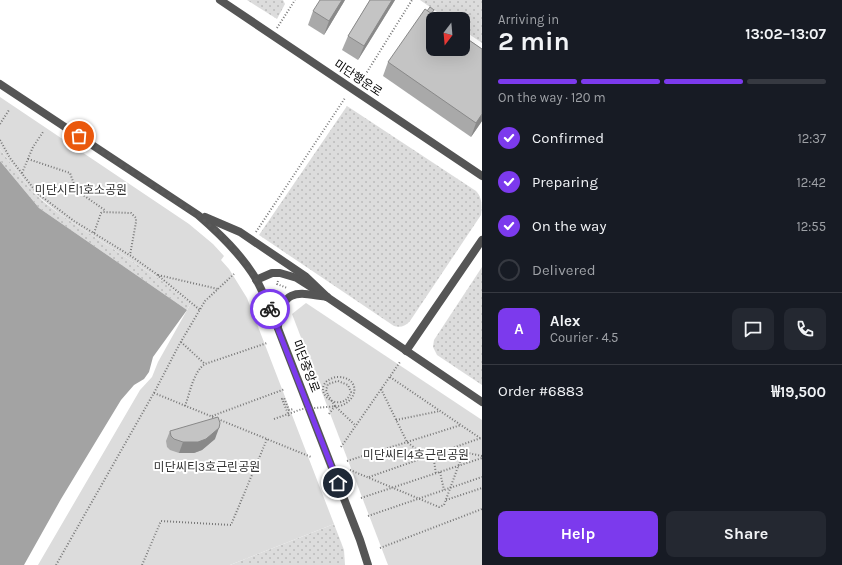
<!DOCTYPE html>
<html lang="en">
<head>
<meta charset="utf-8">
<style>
	:root { --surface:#171b24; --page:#242831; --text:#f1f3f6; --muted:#9ea1a6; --line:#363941; --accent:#7c3aed }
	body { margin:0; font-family:Karla,"Noto Sans KR",sans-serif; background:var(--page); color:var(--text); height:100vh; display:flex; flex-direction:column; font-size:15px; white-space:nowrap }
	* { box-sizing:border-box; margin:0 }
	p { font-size:13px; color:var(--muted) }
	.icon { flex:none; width:22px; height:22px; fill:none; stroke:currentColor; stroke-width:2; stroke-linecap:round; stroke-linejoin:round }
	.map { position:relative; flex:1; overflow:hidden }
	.panel { display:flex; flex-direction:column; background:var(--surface); width:360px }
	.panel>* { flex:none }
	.needle { width:26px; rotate:196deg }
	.buttons { position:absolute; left:426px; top:12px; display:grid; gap:8px }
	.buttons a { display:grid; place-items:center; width:44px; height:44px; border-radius:8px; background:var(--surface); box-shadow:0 4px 16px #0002; font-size:20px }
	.pin { position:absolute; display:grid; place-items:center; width:34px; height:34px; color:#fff; margin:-17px; border:2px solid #fff; border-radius:50%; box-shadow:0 1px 4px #0007 }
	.courier { position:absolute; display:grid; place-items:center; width:40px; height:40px; margin:-20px; border:3px solid #7c3aed; border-radius:50%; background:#fff; color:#222; box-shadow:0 1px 5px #0007 }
	.head em { font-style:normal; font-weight:700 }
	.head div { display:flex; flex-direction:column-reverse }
	.head { display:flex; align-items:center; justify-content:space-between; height:68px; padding:0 16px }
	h1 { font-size:26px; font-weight:700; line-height:30px }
	.bar { display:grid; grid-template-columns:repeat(4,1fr); gap:6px 4px; align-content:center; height:48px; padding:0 16px }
	.bar i { height:5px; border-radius:3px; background:var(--line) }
	.bar .on { background:var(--accent) }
	.bar p { grid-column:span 4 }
	.line { display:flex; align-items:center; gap:10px; padding:0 16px; border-top:1px solid var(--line) }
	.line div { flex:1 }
	.round { display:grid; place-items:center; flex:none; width:42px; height:42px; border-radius:8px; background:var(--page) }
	ol { padding:0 16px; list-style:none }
	li { display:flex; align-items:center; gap:12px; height:44px }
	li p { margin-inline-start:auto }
	li .icon { padding:4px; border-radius:50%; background:var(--accent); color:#fff; stroke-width:4 }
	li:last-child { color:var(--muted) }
	li i { width:22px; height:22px; border:2px solid var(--line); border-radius:50% }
	.action { display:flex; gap:8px; margin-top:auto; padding:8px 16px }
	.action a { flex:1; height:46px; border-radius:8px; background:var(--accent); color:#fff; font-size:16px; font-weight:700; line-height:46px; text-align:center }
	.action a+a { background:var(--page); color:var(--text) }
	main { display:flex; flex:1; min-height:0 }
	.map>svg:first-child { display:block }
	.grass { fill:url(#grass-dots) }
	.green { fill:#dcdcdc }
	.water { fill:#a3a3a3 }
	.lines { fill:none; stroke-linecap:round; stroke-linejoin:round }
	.path { stroke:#777; stroke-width:2; stroke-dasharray:1 2; stroke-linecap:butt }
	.minor { stroke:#555; stroke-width:8 }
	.tertiary { stroke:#555; stroke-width:8 }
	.path-bridge { stroke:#777; stroke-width:2; stroke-dasharray:1 2; stroke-linecap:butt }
	.wall { fill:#a9a9a9 }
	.shaded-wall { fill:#898989 }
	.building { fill:#c4c4c4; stroke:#898989 }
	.done { stroke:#595959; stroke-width:4; stroke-dasharray:0 7.2 }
	.route { stroke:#7c3aed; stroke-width:5 }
	.labels { text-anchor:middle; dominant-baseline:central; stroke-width:4; stroke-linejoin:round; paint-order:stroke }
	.street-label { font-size:12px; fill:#000; stroke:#fff }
	.park-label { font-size:12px; fill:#333; stroke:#fff }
</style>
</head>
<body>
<main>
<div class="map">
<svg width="482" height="565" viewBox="0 0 482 565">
	<defs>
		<pattern id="grass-dots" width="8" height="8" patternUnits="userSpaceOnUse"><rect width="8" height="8" fill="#dcdcdc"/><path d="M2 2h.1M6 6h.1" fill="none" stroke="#bbb" stroke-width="1.8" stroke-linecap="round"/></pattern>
	</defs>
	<rect width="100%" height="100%" fill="#fff"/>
	<g class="grass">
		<path d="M 247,0 L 283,0 L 285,4 L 277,19 Z"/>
		<path d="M 420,0 L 482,0 L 482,43 L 463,30 L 463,19 L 447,19 Z"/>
		<path d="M 347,106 L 476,191 C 482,197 482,206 481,215 L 410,321 C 406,326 400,328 394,326 L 259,235 Z"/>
		<path d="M 0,149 L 32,191 L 44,202 L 61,215 L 161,280 L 191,303 L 187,310 L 39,208 L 0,161 Z"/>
		<path d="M 482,267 L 482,385 L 437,355 L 433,347 L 434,340 Z"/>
		<path d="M 334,524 L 344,550 L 345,565 L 230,565 Z"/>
	</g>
	<g class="green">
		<path d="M 0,97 L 189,224 L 213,244 L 224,256 L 221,260 L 229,269 L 247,298 L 334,524 L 230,565 L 38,565 L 140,390 L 152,377 L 158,362 L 191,303 L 161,280 L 61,215 L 32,191 L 0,149 Z"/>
		<path d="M 306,303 L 482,420 L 482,565 L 388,565 L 292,314 Z"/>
	</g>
	<path class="water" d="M 0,161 L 39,208 L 187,310 L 153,357 L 149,372 L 144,379 L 134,385 L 121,400 L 61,499 L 24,565 L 0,565 Z"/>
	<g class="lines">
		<g class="path">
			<path d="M 277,28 L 295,0"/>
			<path d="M 362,80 L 412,0"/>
			<path d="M 0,124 L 9,110"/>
			<path d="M 0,140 L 10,158 L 37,193 L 74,221 L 131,256 L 155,273 L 200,310"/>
			<path d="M 28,159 L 70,173 L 76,190 L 106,211"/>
			<path d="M 22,173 L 33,147 L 43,132"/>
			<path d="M 256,232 L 345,98"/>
			<path d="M 94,233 L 101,213 L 103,212 L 131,213 L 136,218 L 136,222 L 130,255"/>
			<path d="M 158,275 L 218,289"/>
			<path d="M 278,281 L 277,284 L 287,288"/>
			<path d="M 181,342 L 205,364"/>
			<path d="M 390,377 L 480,438"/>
			<path d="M 381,389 L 407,442 L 426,457"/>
			<path d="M 154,393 L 311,457"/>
			<path d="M 328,395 L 335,406 L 356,426"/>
			<path d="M 185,406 C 190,393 193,372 205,364 L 267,343"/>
			<path d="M 329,414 L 335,406"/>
			<path d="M 212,416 L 285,389"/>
			<path d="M 289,416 L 282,399 L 284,398 L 289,410 L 293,409"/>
			<path d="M 396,420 L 440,411"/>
			<path d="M 341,447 L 400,362"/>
			<path d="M 433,454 L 436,474"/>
			<path d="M 347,461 L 461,425"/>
			<path d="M 350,470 L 439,507 L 444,505 L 462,456 L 468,453 L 482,456"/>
			<path d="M 440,472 L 444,490"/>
			<path d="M 369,477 L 481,438"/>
			<path d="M 361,498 L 482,458"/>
			<path d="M 446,500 L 482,488"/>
			<path d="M 368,516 L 482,477"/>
			<path d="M 380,548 L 482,509"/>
			<path d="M 56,565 L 155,391 L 179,345 L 205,301 L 234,274"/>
			<path d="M 142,565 L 161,521 L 231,525 L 267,439"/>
		</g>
		<g class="minor">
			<path d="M 220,0 L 482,176"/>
			<path d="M 256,280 L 272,273 L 280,273 L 297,278 L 327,297 L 482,402"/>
			<path d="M 406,351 L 482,240"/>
		</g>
		<g class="tertiary">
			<path d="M 0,84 L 198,215 C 220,234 241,254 256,279 C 262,290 267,302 272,313 L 360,540 L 368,565"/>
			<path d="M 205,217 L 240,232 L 305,276 L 327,297"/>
			<path d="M 278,326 C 282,288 296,292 327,297"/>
		</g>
		<path class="path-bridge" d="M 274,419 L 302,409 L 340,406 C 360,399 359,377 338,377 C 334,377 330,379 327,381 C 312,394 343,415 351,392 L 348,385 L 338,381 L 328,384 L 326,390 L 328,395"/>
	</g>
	<g class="wall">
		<path d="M 345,0 L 324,35 L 308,25 L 313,11 Z"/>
		<path d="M 370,0 L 395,0 L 358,60 L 342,50 L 348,36 Z"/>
		<path d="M 432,14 L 482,49 L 482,121 L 471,137 L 383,76 L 388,62 Z"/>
		<path d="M 170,431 L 215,439 L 202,450 L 194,453 L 179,453 L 170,450 L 167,447 L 166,441 Z"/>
	</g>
	<g class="shaded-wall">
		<path d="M 342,0 L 345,0 L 324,35 L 329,21 Z"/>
		<path d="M 392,0 L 395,0 L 358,60 L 364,46 Z"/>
		<path d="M 482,114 L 482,121 L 471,137 L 476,123 Z"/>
		<path d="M 219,428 L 215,439 L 202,450 L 194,453 L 179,453 L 183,442 Z"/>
	</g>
	<g class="building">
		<path d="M 320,0 L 342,0 L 329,21 L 313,11 Z"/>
		<path d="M 370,0 L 392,0 L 364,46 L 348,36 Z"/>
		<path d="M 430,7 L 434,10 L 431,14 L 427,11 Z"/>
		<path d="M 425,9 L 439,19 L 433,19 L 433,49 L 463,49 L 463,36 L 482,49 L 482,114 L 476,123 L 388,62 Z"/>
		<path d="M 218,417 L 220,423 L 219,428 L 206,439 L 198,442 L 183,442 L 174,439 L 171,436 L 170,431 Z"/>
	</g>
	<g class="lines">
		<path class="done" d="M 79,136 L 198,215 L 220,234 L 238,253 L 256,280 L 270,309"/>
		<path class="route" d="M 270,309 L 338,483"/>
	</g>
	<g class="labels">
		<g class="street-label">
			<text transform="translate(358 78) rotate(34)">미단행운로</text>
			<text transform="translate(306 366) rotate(69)">미단중앙로</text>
		</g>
		<g class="park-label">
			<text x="81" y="190">미단시티1호소공원</text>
			<text x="416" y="455">미단씨티4호근린공원</text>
			<text x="207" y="467">미단씨티3호근린공원</text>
		</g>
	</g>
</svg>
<div class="buttons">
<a><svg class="needle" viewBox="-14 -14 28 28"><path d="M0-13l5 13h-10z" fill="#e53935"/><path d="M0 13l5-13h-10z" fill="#9ea1a6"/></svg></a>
</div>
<div class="pin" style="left:79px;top:136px;background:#ea580c"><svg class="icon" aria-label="bag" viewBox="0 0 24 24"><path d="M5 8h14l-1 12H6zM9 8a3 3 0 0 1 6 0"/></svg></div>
<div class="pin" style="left:338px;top:483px;background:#1f2937"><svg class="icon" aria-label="home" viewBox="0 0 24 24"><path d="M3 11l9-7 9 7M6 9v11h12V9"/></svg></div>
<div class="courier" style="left:270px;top:309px"><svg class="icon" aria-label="bike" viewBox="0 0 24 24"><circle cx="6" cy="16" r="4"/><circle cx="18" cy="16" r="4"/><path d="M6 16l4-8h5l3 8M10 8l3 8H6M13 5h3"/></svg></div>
</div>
<section class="panel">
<div class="head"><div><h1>2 min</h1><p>Arriving in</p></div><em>13:02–13:07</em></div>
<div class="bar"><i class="on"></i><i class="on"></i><i class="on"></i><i></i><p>On the way · 120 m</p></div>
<ol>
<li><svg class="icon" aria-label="check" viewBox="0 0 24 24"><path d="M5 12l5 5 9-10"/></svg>Confirmed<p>12:37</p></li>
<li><svg class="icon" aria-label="check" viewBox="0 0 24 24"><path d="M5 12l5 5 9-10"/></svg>Preparing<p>12:42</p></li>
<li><svg class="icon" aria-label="check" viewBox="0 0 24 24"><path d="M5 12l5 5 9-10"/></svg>On the way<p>12:55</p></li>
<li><i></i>Delivered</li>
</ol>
<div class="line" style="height:72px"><b class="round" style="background:var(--accent);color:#fff">A</b><div><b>Alex</b><p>Courier · 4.5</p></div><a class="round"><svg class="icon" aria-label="chat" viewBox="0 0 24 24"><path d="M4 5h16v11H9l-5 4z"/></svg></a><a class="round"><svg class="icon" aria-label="phone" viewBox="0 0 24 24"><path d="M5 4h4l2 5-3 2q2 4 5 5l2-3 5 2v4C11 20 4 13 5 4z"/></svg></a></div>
<div class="line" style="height:52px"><div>Order #6883</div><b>₩19,500</b></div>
<div class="action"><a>Help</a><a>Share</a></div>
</section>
</main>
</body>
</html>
